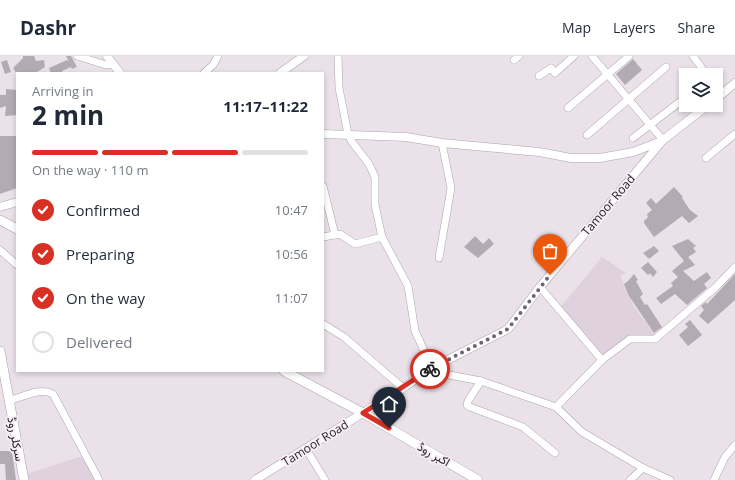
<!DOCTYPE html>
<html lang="en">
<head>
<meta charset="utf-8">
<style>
	:root { --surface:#fff; --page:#f2f2f3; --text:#1f2937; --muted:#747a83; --line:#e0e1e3; --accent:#d93025 }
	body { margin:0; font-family:"Open Sans",Vazirmatn,sans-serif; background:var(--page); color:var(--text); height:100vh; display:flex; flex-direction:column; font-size:15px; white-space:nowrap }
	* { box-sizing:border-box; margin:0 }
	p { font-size:13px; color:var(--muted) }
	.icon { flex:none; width:22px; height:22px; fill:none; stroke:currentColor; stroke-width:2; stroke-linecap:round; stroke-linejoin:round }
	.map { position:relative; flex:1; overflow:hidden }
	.sheet { position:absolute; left:16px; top:16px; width:308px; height:300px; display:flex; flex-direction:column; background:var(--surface); border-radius:0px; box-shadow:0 2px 6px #0003 }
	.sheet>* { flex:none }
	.controls { position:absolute; left:679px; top:12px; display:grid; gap:8px }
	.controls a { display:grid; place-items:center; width:44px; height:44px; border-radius:0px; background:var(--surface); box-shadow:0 2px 6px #0003; font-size:20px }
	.pin { position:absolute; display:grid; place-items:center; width:34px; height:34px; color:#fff; margin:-41px -17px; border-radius:50% 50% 50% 0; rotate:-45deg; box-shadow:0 0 4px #0007 }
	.pin .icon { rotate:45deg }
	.courier { position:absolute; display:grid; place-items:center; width:40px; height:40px; margin:-20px; border:3px solid #d93025; border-radius:50%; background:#fff; color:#222; box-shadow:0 1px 5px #0007 }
	.head em { font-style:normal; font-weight:700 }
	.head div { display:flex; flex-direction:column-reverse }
	.head { display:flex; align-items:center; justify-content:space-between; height:68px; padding:0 16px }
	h1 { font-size:26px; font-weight:700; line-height:30px }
	.bar { display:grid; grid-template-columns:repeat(4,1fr); gap:6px 4px; align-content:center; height:48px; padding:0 16px }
	.bar i { height:5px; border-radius:3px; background:var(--line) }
	.bar .selected { background:var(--accent) }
	.bar p { grid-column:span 4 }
	ol { padding:0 16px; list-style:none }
	li { display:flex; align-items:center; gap:12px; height:44px }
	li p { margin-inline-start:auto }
	li .icon { padding:4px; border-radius:50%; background:var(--accent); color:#fff; stroke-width:4 }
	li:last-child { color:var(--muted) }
	li i { width:22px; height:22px; border:2px solid var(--line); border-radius:50% }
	header { display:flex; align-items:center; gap:24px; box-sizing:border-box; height:56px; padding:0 20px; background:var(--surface); border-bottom:1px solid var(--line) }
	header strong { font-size:19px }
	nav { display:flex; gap:22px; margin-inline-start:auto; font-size:14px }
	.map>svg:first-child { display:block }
	.built { fill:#dfd1de }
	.building { fill:#b3abb3 }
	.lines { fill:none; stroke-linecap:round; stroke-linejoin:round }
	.minor-casing { stroke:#aca4ac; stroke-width:8 }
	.tertiary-casing { stroke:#aca4ac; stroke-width:9 }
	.secondary-casing { stroke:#aca4ac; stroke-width:10 }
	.minor { stroke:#fff; stroke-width:7 }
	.tertiary { stroke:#fff; stroke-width:8 }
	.secondary { stroke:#fff; stroke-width:9 }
	.done { stroke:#6c676c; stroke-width:4; stroke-dasharray:0 7.2 }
	.route { stroke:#d93025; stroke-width:5 }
	.labels { text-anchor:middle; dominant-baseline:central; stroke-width:3.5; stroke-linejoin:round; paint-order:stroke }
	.street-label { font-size:12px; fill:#282528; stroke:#f7eef7 }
</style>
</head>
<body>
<header>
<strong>Dashr</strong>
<nav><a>Map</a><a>Layers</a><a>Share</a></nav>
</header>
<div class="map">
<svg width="735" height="424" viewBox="0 0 735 424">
	<rect width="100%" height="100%" fill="#eae1e9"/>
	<g class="built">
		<path d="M 602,201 L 626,217 L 620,220 L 634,251 L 657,281 L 630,283 L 602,304 L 559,253 Z"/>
		<path d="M 86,399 L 99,424 L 24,424 L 23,419 Z"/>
	</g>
	<g class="building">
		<path d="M 23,0 L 34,0 L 36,5 L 44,4 L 45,11 L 37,16 L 16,17 L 13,12 L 23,2 Z"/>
		<path d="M 66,0 L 71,0 L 77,11 L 72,13 L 71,11 L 62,15 L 63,17 L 51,17 L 49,12 L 67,4 L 69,6 Z"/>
		<path d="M 633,3 L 642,14 L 625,29 L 616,18 Z"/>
		<path d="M 7,4 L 11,16 L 5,18 L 1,6 Z"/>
		<path d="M 6,33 L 17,34 L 17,59 L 5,60 L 6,50 L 0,52 L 0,39 L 6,39 Z"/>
		<path d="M 0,80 L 17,80 L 17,132 L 0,138 Z"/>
		<path d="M 674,131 L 683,141 L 682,142 L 690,154 L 698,160 L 689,167 L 682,160 L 654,181 L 644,167 L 644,165 L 648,161 L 647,158 L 652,154 L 646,147 L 651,142 L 656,148 Z"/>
		<path d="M 475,180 L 483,188 L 489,182 L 494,188 L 478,202 L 464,191 Z"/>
		<path d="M 688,183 L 696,190 L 693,192 L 696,196 L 688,201 L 695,209 L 683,215 L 694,225 L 707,216 L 711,222 L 704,228 L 707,232 L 687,249 L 675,238 L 661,248 L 656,242 L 673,230 L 671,227 L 678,221 L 672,215 L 684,205 L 672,190 Z"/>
		<path d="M 654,190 L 659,195 L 649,203 L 643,197 Z"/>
		<path d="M 648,206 L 657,216 L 653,221 L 650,217 L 648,219 L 641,212 Z"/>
		<path d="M 634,218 L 638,224 L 636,225 L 643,238 L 640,241 L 645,249 L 647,248 L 662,271 L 654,277 L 629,240 L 624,228 L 628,225 Z"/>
		<path d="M 735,218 L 735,244 L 708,268 L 699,260 L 704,254 L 701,250 L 706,246 L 707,248 Z"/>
		<path d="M 690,264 L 702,279 L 688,290 L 679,279 L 688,271 L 685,268 Z"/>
		<path d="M 0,395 L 12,395 L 16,424 L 6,424 L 5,408 L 0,408 Z"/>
	</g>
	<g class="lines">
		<g class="minor-casing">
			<g id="minor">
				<path d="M 77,0 L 106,9 L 112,8"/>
				<path d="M 338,0 L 339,32 L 348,78 L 352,86 L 369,108 L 375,121 L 375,149 L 382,181 L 408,230 L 415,275 L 432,312 L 444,318 L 481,325 L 556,351 L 582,376 L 643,412 L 670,424"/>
				<path d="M 592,0 L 663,84"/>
				<path d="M 693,0 L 707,19"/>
				<path d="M 514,4 L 519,0"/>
				<path d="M 204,17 L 213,9 L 218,0"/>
				<path d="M 539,20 L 551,12 L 555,17 L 574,0"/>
				<path d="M 568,52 L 629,0"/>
				<path d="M 587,79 L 666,11"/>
				<path d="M 633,82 L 686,41"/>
				<path d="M 706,102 L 735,78"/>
				<path d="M 323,130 L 335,179"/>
				<path d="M 323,181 L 340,178 L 355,188 L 382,181"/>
				<path d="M 0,194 L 17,209"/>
				<path d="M 439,202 L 451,132 L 442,87"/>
				<path d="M 540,231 L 602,304"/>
				<path d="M 323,268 L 344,281 L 403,332"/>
				<path d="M 481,325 L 468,345 L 467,349 L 470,351 L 523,371 L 555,397"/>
				<path d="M 9,345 C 22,341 40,331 53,338 L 99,424"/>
				<path d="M 556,351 L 602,304 L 630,283 L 655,283 L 716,231 L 735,211"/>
				<path d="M 306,393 L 325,424"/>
				<path d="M 630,424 L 643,412"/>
				<path d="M 714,424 L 725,401 L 735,389"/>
			</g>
		</g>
		<g class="tertiary-casing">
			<g id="tertiary">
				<path d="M 107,0 L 120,17"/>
				<path d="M 280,17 L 304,0"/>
				<path d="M 716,43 L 735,27"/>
				<path d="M 323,78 L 406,81 L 442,87 L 539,96 L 571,102 L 600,102 L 633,96 L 662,85"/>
				<path d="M 0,151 L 17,146"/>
				<path d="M 255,424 L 403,332 L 432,312 L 508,273 L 540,231 L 663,84 L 708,49"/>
			</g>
		</g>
		<g class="secondary-casing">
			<g id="secondary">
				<path d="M 0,164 L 17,173"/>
				<path d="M 0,295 L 24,424"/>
				<path d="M 284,315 L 363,357 L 478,424"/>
			</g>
		</g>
		<use href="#minor" class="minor"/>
		<use href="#tertiary" class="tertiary"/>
		<use href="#secondary" class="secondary"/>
	</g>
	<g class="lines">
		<path class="done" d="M 430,313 L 508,273 L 550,219"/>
		<path class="route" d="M 389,372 L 363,357 L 430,313"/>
	</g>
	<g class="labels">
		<g class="street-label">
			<text transform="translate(608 149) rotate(-50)">Tamoor Road</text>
			<text transform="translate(16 383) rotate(79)">سرکلر روڈ</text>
			<text transform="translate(315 387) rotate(-32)">Tamoor Road</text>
			<text transform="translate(434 398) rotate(30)">اکبر روڈ</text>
		</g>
	</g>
</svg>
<div class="controls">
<a><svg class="icon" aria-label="layers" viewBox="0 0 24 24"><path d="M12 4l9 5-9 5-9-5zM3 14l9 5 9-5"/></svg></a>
</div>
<div class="pin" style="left:550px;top:219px;background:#ea580c"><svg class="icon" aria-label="bag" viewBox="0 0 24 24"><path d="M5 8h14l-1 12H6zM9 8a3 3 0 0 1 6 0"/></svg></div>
<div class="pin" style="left:389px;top:372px;background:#1f2937"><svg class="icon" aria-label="home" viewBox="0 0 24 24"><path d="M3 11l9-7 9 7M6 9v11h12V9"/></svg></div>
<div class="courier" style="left:430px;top:313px"><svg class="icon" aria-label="bike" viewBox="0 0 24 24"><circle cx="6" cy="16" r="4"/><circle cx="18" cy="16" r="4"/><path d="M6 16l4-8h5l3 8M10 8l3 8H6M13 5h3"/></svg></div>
<section class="sheet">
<div class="head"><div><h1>2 min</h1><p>Arriving in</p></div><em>11:17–11:22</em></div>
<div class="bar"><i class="selected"></i><i class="selected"></i><i class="selected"></i><i></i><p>On the way · 110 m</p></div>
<ol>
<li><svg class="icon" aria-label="check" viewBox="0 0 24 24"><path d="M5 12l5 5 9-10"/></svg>Confirmed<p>10:47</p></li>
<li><svg class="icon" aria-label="check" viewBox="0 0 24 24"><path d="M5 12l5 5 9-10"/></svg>Preparing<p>10:56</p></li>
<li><svg class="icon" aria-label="check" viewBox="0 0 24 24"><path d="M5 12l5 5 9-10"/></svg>On the way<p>11:07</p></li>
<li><i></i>Delivered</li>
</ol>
</section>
</div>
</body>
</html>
